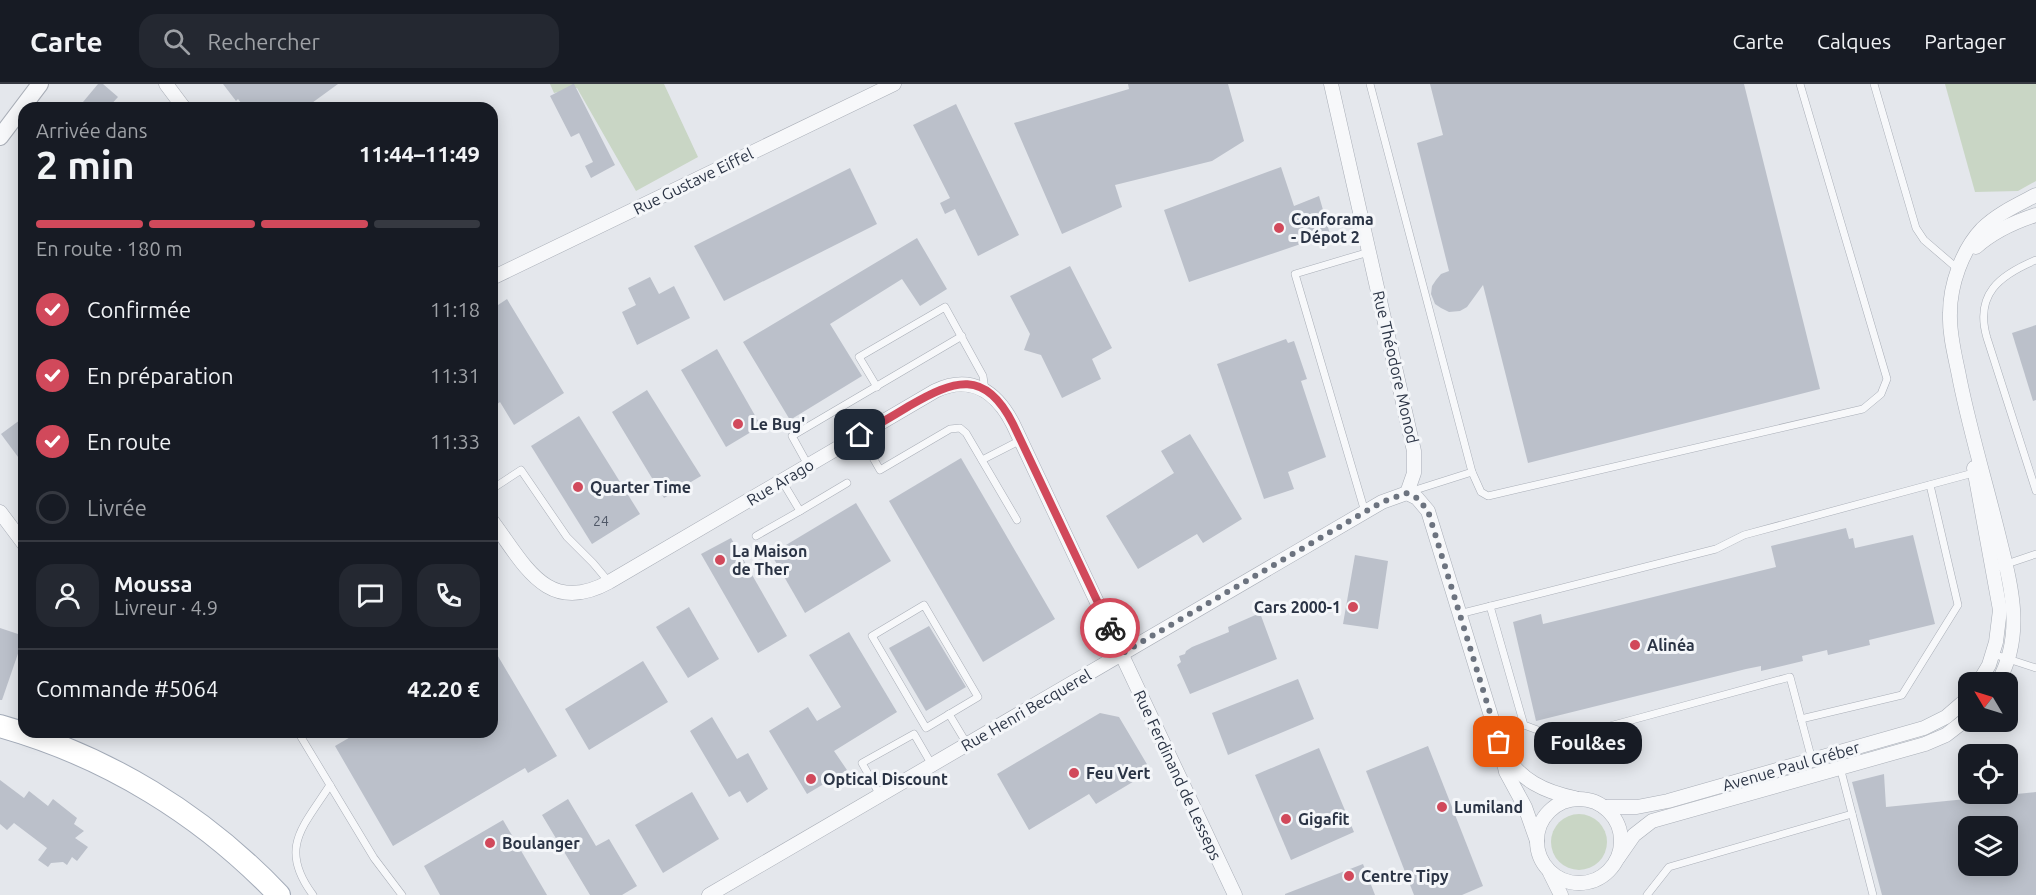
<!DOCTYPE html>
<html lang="fr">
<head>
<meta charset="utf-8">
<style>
	:root { --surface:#171b24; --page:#242831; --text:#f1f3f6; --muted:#9ea1a6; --line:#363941; --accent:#d1495b }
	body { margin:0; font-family:Ubuntu,sans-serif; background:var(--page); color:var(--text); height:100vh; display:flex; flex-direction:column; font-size:22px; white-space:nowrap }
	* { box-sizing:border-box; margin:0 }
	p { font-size:20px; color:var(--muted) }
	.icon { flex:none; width:33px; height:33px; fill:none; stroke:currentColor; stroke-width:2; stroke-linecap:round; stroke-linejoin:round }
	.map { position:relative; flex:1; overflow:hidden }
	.sheet { position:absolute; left:18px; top:18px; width:480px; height:636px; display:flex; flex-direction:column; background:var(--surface); border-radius:18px; box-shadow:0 3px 15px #0003 }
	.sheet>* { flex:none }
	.needle { width:39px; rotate:308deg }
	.controls { position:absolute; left:1958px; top:588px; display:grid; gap:12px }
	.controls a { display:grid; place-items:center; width:60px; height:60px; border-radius:12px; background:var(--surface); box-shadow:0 3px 15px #0003; font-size:30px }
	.pin { position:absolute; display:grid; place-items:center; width:51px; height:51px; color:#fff; margin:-26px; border-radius:12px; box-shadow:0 3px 9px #0006 }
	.courier { position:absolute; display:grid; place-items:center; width:60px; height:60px; margin:-30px; border:4px solid #d1495b; border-radius:50%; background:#fff; color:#222; box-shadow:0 2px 8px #0007 }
	.bubble { position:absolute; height:42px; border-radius:18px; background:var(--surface); box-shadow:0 3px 15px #0003; font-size:20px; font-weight:700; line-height:42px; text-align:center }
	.headline em { font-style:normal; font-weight:700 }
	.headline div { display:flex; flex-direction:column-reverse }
	.headline { display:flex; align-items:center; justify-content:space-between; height:102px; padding:0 18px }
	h1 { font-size:39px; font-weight:700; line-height:45px }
	.bar { display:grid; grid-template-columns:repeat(4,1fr); gap:9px 6px; align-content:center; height:72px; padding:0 18px }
	.bar i { height:8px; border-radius:4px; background:var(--line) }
	.bar .active { background:var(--accent) }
	.bar p { grid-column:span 4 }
	.line { display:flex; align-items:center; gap:15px; padding:0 18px; border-top:2px solid var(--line) }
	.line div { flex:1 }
	.round { display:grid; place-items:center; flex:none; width:63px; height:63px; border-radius:18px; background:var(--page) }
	ol { padding:0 18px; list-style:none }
	li { display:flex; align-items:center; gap:18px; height:66px }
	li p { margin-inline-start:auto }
	li .icon { padding:6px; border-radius:50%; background:var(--accent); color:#fff; stroke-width:4 }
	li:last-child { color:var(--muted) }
	li i { width:33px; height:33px; border:3px solid var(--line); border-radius:50% }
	header { display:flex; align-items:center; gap:36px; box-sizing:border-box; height:84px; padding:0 30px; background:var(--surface); border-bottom:2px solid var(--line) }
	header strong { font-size:28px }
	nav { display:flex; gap:33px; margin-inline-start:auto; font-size:21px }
	.search { width:420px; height:54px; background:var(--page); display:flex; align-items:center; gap:15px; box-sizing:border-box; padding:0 21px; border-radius:18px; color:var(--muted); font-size:22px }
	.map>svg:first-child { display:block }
	.green { fill:#c9d6c5 }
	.building { fill:#bbc0ca; fill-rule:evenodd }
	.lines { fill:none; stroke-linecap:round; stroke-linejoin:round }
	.service-casing { stroke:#a9aeb7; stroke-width:8 }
	.minor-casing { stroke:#a9aeb7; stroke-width:15 }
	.tertiary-casing { stroke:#a9aeb7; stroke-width:18 }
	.primary-casing { stroke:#a3abb8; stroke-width:24 }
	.service { stroke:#f7f8fa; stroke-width:7 }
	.minor { stroke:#f7f8fa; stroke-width:14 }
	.tertiary { stroke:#f7f8fa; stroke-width:16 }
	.primary { stroke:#fff; stroke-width:22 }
	.done { stroke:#6c737f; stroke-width:6; stroke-dasharray:0 10.8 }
	.route { stroke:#d1495b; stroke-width:8 }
	.poi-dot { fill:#d1495b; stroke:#f4f6f9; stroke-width:2 }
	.labels { text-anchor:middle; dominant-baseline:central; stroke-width:6; stroke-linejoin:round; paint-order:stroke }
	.number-label { font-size:14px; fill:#4f5766 }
	.street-label { font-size:16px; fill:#2b3445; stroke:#f4f6f9 }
	.poi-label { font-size:16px; font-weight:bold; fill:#2b3445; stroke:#f4f6f9; text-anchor:start }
</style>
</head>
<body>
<header>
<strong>Carte</strong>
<div class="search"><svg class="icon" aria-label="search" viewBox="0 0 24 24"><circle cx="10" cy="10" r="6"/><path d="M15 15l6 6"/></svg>Rechercher</div>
<nav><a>Carte</a><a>Calques</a><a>Partager</a></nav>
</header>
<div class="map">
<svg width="2036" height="811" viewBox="0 0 2036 811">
	<rect width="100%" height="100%" fill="#e4e7ec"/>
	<g class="green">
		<path d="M 550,0 L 664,0 L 698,73 L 636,107 L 577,4 L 554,9 Z"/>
		<path d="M 1945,0 L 2036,0 L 2036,97 L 2018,107 L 1975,108 Z"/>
		<circle cx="1579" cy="758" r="28"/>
	</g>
	<g class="building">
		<path d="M 98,0 L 103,0 L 118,13 L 108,24 L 78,24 Z"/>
		<path d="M 223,0 L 338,0 L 305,24 L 245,24 L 238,15 L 236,17 Z"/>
		<path d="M 573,0 L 574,0 L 615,81 L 591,94 L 585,82 L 593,78 L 579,49 L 571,53 L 550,12 Z"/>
		<path d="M 1128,0 L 1228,0 L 1244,57 L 1212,77 L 1115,101 L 1122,123 L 1062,150 L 1014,39 L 1129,5 Z"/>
		<path d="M 1430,0 L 1744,0 L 1820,305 L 1528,379 L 1483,201 L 1467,223 L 1460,227 L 1449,228 L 1441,224 L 1435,220 L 1431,210 L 1432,202 L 1436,196 L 1441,190 L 1449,187 L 1417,59 L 1443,51 Z"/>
		<path d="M 956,20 L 1019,151 L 978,172 L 955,125 L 945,130 L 940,119 L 950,114 L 913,41 Z"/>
		<path d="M 1281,83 L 1294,122 L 1319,112 L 1330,150 L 1189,198 L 1164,126 Z"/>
		<path d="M 850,84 L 877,140 L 724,217 L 694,162 Z"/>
		<path d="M 917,154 L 947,205 L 920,222 L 902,195 L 830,240 L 862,292 L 790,336 L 743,258 Z"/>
		<path d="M 1070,182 L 1112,264 L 1092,275 L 1101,295 L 1062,314 L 1041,271 L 1024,266 L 1030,250 L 1010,212 Z"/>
		<path d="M 650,193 L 659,210 L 674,202 L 690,234 L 637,261 L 622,228 L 636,221 L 628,204 Z"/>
		<path d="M 507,215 L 564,309 L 514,341 L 500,318 L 492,324 L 492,225 Z"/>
		<path d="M 2036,241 L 2036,316 L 2033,317 L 2012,249 Z"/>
		<path d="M 1286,255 L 1288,259 L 1294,257 L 1307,295 L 1301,297 L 1326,373 L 1288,388 L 1294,405 L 1264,415 L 1217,280 Z"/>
		<path d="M 717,265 L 761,342 L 726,363 L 681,286 Z"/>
		<path d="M 647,306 L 701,392 L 664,414 L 612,328 Z"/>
		<path d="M 579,332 L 640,430 L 592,460 L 531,362 Z"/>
		<path d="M 24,333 L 24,381 L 1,350 Z"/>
		<path d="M 1190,350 L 1242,435 L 1203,459 L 1197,450 L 1138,485 L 1106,432 L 1174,389 L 1161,367 Z"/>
		<path d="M 961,374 L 1055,535 L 983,578 L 889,417 Z"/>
		<path d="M 856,419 L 891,477 L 805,529 L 771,470 Z"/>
		<path d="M 1846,444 L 1849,455 L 1853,454 L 1855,464 L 1913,451 L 1935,540 L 1869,556 L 1870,561 L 1828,571 L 1827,566 L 1802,572 L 1803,577 L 1761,587 L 1761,582 L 1746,585 L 1536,637 L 1513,538 L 1541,530 L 1543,540 L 1776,483 L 1771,462 Z"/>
		<path d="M 731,454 L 787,552 L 758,569 L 701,470 Z"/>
		<path d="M 1355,471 L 1388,477 L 1378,545 L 1343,540 Z"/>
		<path d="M 689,523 L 719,575 L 688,594 L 656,543 Z"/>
		<path d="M 1260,529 L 1277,575 L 1190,610 L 1177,581 L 1181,578 L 1179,572 L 1185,570 L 1186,567 L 1192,563 L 1229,548 L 1228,543 Z"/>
		<path d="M 929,542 L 966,603 L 926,627 L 889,564 Z"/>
		<path d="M 0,544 L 24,552 L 2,616 L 0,616 Z"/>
		<path d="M 849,548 L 897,628 L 834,667 L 847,686 L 807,710 L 769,647 L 808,623 L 817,637 L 841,623 L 809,571 Z"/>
		<path d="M 492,562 L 557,672 L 528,689 L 525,684 L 393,762 L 335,662 L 359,648 L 492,648 Z"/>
		<path d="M 643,577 L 668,618 L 589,666 L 565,625 Z"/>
		<path d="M 1298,595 L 1314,635 L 1228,671 L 1212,629 Z"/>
		<path d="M 1100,629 L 1119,633 L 1151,687 L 1096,720 L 1089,710 L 1029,746 L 997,690 Z"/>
		<path d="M 712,633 L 737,675 L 748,669 L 768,705 L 747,719 L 740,707 L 729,713 L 690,647 Z"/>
		<path d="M 1428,662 L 1483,802 L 1462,811 L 1414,811 L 1366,687 Z"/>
		<path d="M 1319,664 L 1354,748 L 1291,776 L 1255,691 Z"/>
		<path d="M 1884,690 L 1886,723 L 2036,708 L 2036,811 L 1882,811 L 1852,698 ZM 1968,742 L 2007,742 L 2007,782 L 1968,782 Z"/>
		<path d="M 0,696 L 24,714 L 29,707 L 48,722 L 53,715 L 77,734 L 74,740 L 84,747 L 75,754 L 88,763 L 77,777 L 72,773 L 67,781 L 63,778 L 51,779 L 48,783 L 38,776 L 47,764 L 14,739 L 7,746 L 0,740 Z"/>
		<path d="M 692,708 L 719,755 L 663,789 L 635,741 Z"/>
		<path d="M 568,715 L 596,762 L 609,755 L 637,802 L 622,811 L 590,811 L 542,731 Z"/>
		<path d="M 503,736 L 547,811 L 440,811 L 424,782 Z"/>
		<path d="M 1363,780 L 1375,811 L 1285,811 L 1285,810 Z"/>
	</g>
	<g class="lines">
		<g class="service-casing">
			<g id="service">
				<path d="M 1370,0 L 1472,388 L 1409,408"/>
				<path d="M 1874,0 L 1916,144 L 1924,156 L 1959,186"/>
				<path d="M 2036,176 C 2000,191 1974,210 1987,254 L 2036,407"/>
				<path d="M 877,303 L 859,273 L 945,223 L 983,292 L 985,306"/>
				<path d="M 860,351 L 880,386 L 950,345 L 960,344 L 966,349 L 1017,436"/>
				<path d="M 982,376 L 1021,356"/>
				<path d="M 808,381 L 792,352 L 962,252"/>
				<path d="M 1472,388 L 1481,408 L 1488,412 L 1863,325 L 1881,310 L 1887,295 L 1800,0"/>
				<path d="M 782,397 L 800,427 L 847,399"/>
				<path d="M 492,405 L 521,386 L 567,453 L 593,479 L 609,498"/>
				<path d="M 1365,428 L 1295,190 L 1369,168"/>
				<path d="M 756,452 L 800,427"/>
				<path d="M 1992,485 L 2036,470"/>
				<path d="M 924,521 L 978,613 L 926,644 L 872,552 Z"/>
				<path d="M 1490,522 L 1524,641 L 1562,655 L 1790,593 L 1812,676"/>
				<path d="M 1459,530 L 1716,465 L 1744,451 L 1977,388"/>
				<path d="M 1993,570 L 2036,584"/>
				<path d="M 949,630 L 967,660"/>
				<path d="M 1801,635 L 1902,611 L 1958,521 L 1930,401"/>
				<path d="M 298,648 L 374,774 L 402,811"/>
				<path d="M 1840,683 L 1873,811"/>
				<path d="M 880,711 L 862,679 L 914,650 L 932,681"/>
				<path d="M 313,811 C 278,764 303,743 330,701"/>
				<path d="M 1647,811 L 1669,783 L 1852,730"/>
			</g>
		</g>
		<g class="minor-casing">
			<g id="minor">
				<path d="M 166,0 L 184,24"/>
				<path d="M 1331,0 L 1414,367 L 1414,389 L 1407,409 L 1417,414 L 1428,427 L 1499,658 L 1506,688 L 1525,723 L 1537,757"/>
				<path d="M 1976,163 C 1994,147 2014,138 2036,131"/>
				<path d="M 492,194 L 894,0"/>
				<path d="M 1974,384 L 2000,526 L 1996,558 L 1989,581 L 1979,598"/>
				<path d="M 0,428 L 24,460"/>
				<path d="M 492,437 C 525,481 547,532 609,498 L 935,307 C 971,290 996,307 1013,340 L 1235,811"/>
				<path d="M 1998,598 C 2024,552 2012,505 2000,457 C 1987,403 1971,351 1960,297 C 1956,275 1949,252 1950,229 C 1950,201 1962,166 1982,145 C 1997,130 2017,121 2036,111"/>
				<path d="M 1504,668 C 1519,696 1545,708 1575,714"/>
				<circle cx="1579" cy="757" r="42"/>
				<path d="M 1604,723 L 1637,723 L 1668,717 L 1924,644 L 1946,633 L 1968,614"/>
				<path d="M 1618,774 L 1634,751 L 1652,737 L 1925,660 L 1946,651 L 1968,634"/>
				<path d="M 1550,789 L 1561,811"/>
				<path d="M 709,811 L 1382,418 L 1407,409"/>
			</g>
		</g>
		<g class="tertiary-casing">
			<path id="tertiary" d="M 0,53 L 40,0"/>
		</g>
		<g class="primary-casing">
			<path id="primary" d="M 0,642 C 107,672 203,731 279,811"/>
		</g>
		<use href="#service" class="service"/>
		<use href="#minor" class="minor"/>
		<use href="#tertiary" class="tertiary"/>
		<use href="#primary" class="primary"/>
	</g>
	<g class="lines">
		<path class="done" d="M 1110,544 L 1121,570 L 1382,418 L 1407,409 L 1417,414 L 1428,427 L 1499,658"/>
		<path class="route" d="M 860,351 C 877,341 893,332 909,322 C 954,296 985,284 1013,340 L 1110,544"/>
	</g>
	<g class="poi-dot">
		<circle cx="1279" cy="144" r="6"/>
		<circle cx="738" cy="340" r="6"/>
		<circle cx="578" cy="403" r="6"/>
		<circle cx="720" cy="476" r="6"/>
		<circle cx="1353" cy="523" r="6"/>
		<circle cx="1635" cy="561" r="6"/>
		<circle cx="1074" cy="689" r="6"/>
		<circle cx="811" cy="695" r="6"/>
		<circle cx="1442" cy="723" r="6"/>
		<circle cx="1286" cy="735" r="6"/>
		<circle cx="490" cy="759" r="6"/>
		<circle cx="1349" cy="792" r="6"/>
	</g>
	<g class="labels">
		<g class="number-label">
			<text x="601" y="437">24</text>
		</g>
		<g class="street-label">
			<text transform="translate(693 97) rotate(-26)">Rue Gustave Eiffel</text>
			<text transform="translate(1396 283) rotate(77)">Rue Théodore Monod</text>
			<text transform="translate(780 398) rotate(-31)">Rue Arago</text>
			<text transform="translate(1026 626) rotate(-30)">Rue Henri Becquerel</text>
			<text transform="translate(1791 682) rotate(-16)">Avenue Paul Gréber</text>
			<text transform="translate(1178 691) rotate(65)">Rue Ferdinand de Lesseps</text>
		</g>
		<g class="poi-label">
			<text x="1291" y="135">Conforama<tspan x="1291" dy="18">- Dépot 2</tspan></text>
			<text x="750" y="340">Le Bug'</text>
			<text x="590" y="403">Quarter Time</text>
			<text x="732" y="467">La Maison<tspan x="732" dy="18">de Ther</tspan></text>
			<text x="1341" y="523" text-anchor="end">Cars 2000-1</text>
			<text x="1647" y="561">Alinéa</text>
			<text x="1086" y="689">Feu Vert</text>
			<text x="823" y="695">Optical Discount</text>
			<text x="1454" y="723">Lumiland</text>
			<text x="1298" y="735">Gigafit</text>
			<text x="502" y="759">Boulanger</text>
			<text x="1361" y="792">Centre Tipy</text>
		</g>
	</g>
</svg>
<div class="controls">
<a><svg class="needle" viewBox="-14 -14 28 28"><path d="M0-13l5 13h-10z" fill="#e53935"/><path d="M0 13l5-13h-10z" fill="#9ea1a6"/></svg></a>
<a><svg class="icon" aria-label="locate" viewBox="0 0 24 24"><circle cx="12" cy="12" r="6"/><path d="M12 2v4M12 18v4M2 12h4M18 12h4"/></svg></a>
<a><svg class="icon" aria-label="layers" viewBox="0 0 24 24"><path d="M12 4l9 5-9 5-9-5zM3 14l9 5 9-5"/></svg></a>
</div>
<div class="pin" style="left:1499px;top:658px;background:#ea580c"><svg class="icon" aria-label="bag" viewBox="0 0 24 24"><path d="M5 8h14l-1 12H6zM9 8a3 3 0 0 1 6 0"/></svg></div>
<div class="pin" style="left:860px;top:351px;background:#1f2937"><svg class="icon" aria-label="home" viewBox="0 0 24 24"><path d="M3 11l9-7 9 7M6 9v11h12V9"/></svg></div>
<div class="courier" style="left:1110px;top:544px"><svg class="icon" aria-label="bike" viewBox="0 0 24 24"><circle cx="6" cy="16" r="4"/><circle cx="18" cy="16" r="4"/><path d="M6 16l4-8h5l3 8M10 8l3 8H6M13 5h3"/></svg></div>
<div class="bubble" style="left:1534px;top:638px;width:108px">Foul&amp;es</div>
<section class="sheet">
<div class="headline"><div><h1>2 min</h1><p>Arrivée dans</p></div><em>11:44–11:49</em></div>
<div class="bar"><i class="active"></i><i class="active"></i><i class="active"></i><i></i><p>En route · 180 m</p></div>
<ol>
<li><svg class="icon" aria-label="check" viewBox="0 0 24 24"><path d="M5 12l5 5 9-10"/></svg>Confirmée<p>11:18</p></li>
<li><svg class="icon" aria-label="check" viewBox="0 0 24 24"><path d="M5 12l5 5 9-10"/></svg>En préparation<p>11:31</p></li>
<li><svg class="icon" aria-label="check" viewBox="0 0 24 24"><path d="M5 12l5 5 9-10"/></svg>En route<p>11:33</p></li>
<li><i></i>Livrée</li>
</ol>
<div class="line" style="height:108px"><a class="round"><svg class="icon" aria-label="person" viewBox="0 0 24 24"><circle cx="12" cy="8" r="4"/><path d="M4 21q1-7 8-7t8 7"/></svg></a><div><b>Moussa</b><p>Livreur · 4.9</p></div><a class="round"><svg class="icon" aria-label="chat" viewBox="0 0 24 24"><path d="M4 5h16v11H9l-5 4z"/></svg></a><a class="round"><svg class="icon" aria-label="phone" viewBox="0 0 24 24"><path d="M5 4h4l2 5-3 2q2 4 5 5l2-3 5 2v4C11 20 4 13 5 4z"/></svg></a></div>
<div class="line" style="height:78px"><div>Commande #5064</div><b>42.20 €</b></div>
</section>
</div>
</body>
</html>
